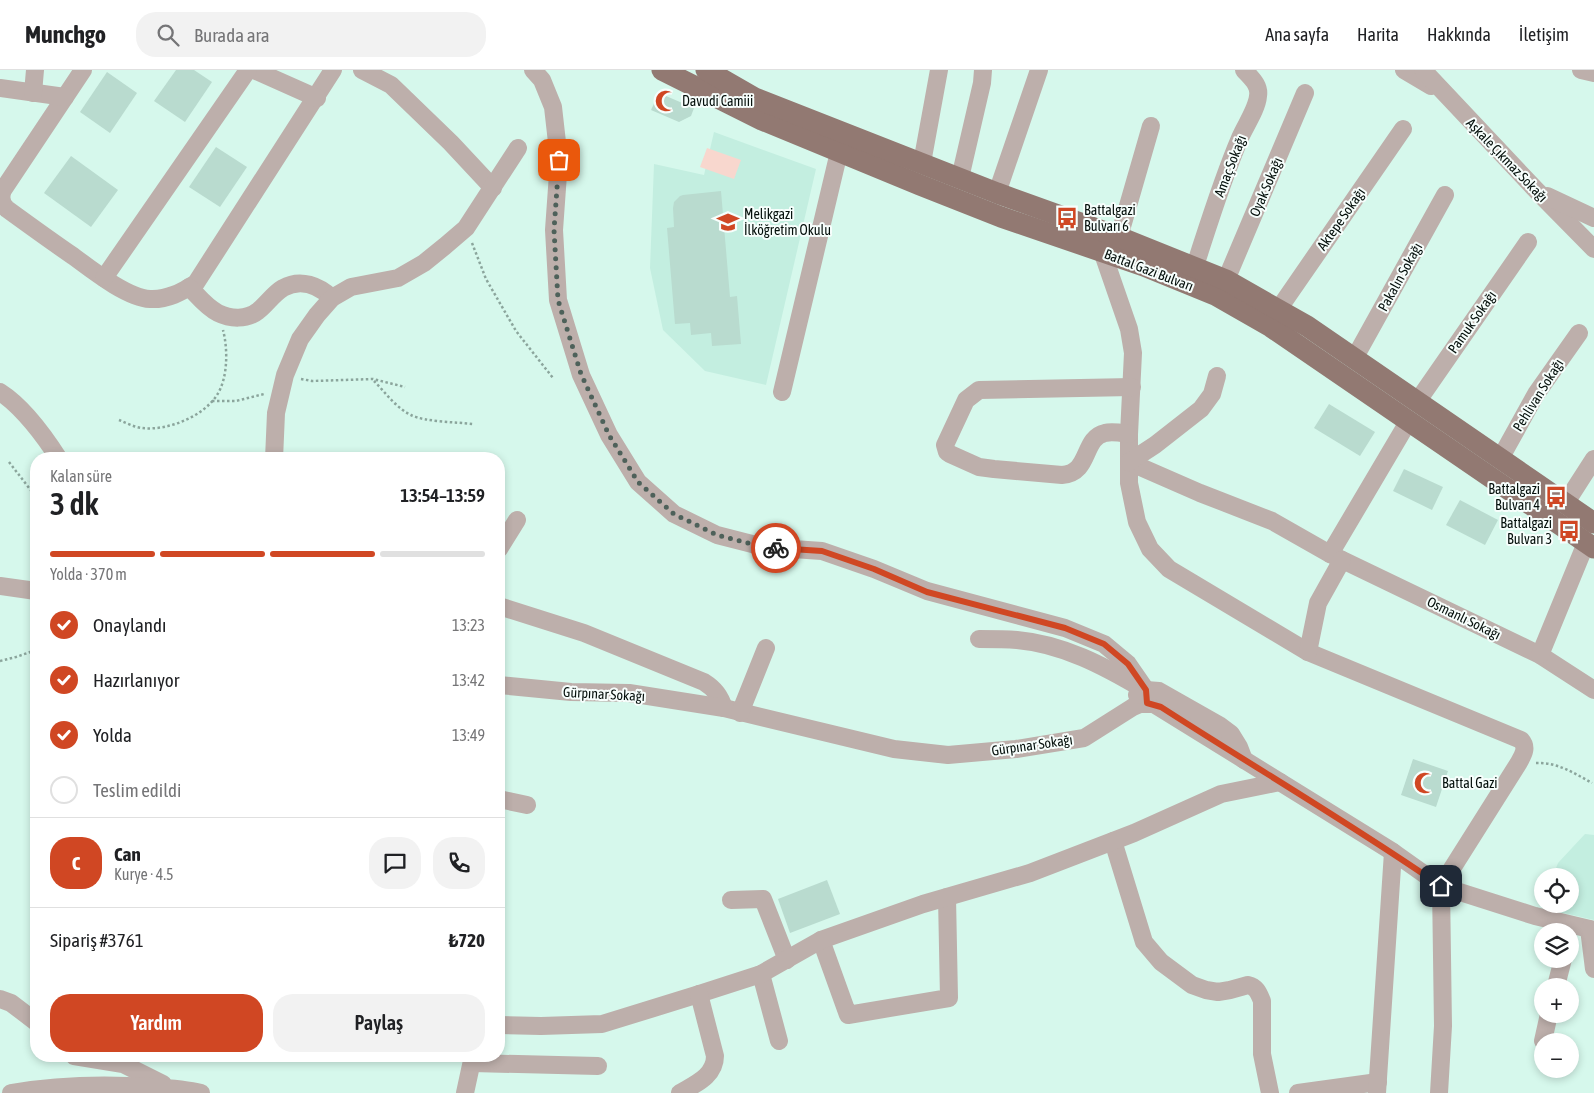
<!DOCTYPE html>
<html lang="tr">
<head>
<meta charset="utf-8">
<style>
	:root { --surface:#fff; --page:#f2f2f2; --text:#202124; --muted:#757577; --line:#e0e0e0; --accent:#d04723 }
	body { margin:0; font-family:"Asap Condensed",sans-serif; background:var(--page); color:var(--text); height:100vh; display:flex; flex-direction:column; font-size:19px; white-space:nowrap }
	* { box-sizing:border-box; margin:0 }
	p { font-size:16px; color:var(--muted) }
	.icon { flex:none; width:28px; height:28px; fill:none; stroke:currentColor; stroke-width:2; stroke-linecap:round; stroke-linejoin:round }
	.map { position:relative; flex:1; overflow:hidden }
	.details { position:absolute; left:30px; top:382px; width:475px; height:610px; display:flex; flex-direction:column; background:var(--surface); border-radius:20px; box-shadow:0 2px 8px #0003 }
	.details>* { flex:none }
	.controls { position:absolute; left:1534px; top:798px; display:grid; gap:10px }
	.controls a { display:grid; place-items:center; width:45px; height:45px; border-radius:50%; background:var(--surface); box-shadow:0 2px 8px #0003; font-size:25px }
	.pin { position:absolute; display:grid; place-items:center; width:42px; height:42px; color:#fff; margin:-21px; border-radius:10px; box-shadow:0 2px 8px #0006 }
	.courier { position:absolute; display:grid; place-items:center; width:50px; height:50px; margin:-25px; border:4px solid #d04723; border-radius:50%; background:#fff; color:#222; box-shadow:0 1px 6px #0007 }
	.summary em { font-style:normal; font-weight:600 }
	.summary div { display:flex; flex-direction:column-reverse }
	.summary { display:flex; align-items:center; justify-content:space-between; height:85px; padding:0 20px }
	h1 { font-size:32px; font-weight:600; line-height:38px }
	.bar { display:grid; grid-template-columns:repeat(4,1fr); gap:8px 5px; align-content:center; height:60px; padding:0 20px }
	.bar i { height:6px; border-radius:4px; background:var(--line) }
	.bar .selected { background:var(--accent) }
	.bar p { grid-column:span 4 }
	.line { display:flex; align-items:center; gap:12px; padding:0 20px; border-top:1px solid var(--line) }
	.line div { flex:1 }
	.round { display:grid; place-items:center; flex:none; width:52px; height:52px; border-radius:20px; background:var(--page) }
	ol { padding:0 20px; list-style:none }
	li { display:flex; align-items:center; gap:15px; height:55px }
	li p { margin-inline-start:auto }
	li .icon { padding:5px; border-radius:50%; background:var(--accent); color:#fff; stroke-width:4 }
	li:last-child { color:var(--muted) }
	li i { width:28px; height:28px; border:2px solid var(--line); border-radius:50% }
	.primary-button { display:flex; gap:10px; margin-top:auto; padding:10px 20px }
	.primary-button a { flex:1; height:58px; border-radius:20px; background:var(--accent); color:#fff; font-size:20px; font-weight:600; line-height:58px; text-align:center }
	.primary-button a+a { background:var(--page); color:var(--text) }
	header { display:flex; align-items:center; gap:30px; box-sizing:border-box; height:70px; padding:0 25px; background:var(--surface); border-bottom:1px solid var(--line) }
	header strong { font-size:24px }
	nav { display:flex; gap:28px; margin-inline-start:auto; font-size:18px }
	.search { width:350px; height:45px; background:var(--page); display:flex; align-items:center; gap:12px; box-sizing:border-box; padding:0 18px; border-radius:20px; color:var(--muted); font-size:19px }
	.map>svg:first-child { display:block }
	.built { fill:#c3eee0 }
	.green { fill:#f8d7ce }
	.building { fill:#b9dbcf }
	.lines { fill:none; stroke-linecap:round; stroke-linejoin:round }
	.path { stroke:#8ba59c; stroke-width:2.5; stroke-dasharray:2.5 2.5; stroke-linecap:butt }
	.minor { stroke:#bdafab; stroke-width:18 }
	.major { stroke:#927972; stroke-width:21 }
	.done { stroke:#4e615a; stroke-width:5; stroke-dasharray:0 9 }
	.route { stroke:#d04723; stroke-width:6 }
	.labels { text-anchor:middle; dominant-baseline:central; stroke-width:4; stroke-linejoin:round; paint-order:stroke }
	.poi-label { font-size:14px; fill:#040f0b; stroke:#f7fefc; text-anchor:start }
	.street-label { font-size:14px; fill:#040f0b; stroke:#f7fefc }
</style>
</head>
<body>
<header>
<strong>Munchgo</strong>
<div class="search"><svg class="icon" aria-label="search" viewBox="0 0 24 24"><circle cx="10" cy="10" r="6"/><path d="M15 15l6 6"/></svg>Burada ara</div>
<nav><a>Ana sayfa</a><a>Harita</a><a>Hakkında</a><a>İletişim</a></nav>
</header>
<div class="map">
<svg width="1594" height="1023" viewBox="0 0 1594 1023">
	<rect width="100%" height="100%" fill="#d6f8ec"/>
	<g class="built">
		<path d="M 714,62 L 816,99 L 766,315 L 705,301 L 663,260 L 650,198 L 654,94 L 704,105 Z"/>
		<path d="M 1585,764 L 1594,765 L 1594,850 L 1542,838 L 1543,834 L 1570,834 L 1570,806 L 1553,806 L 1558,793 Z"/>
	</g>
	<path class="green" d="M 707,78 L 741,90 L 734,109 L 700,97 Z"/>
	<g class="building">
		<path d="M 176,0 L 194,0 L 212,12 L 185,52 L 154,31 Z"/>
		<path d="M 107,2 L 137,23 L 110,63 L 80,42 Z"/>
		<path d="M 659,23 L 694,38 L 691,46 L 679,52 L 651,40 Z"/>
		<path d="M 216,77 L 247,97 L 220,137 L 189,117 Z"/>
		<path d="M 71,86 L 118,120 L 91,157 L 44,123 Z"/>
		<path d="M 721,121 L 730,227 L 737,226 L 741,274 L 712,276 L 711,263 L 691,265 L 690,253 L 675,254 L 667,158 L 674,157 L 673,138 L 674,132 L 680,126 L 683,125 Z"/>
		<path d="M 1329,334 L 1375,362 L 1360,386 L 1314,358 Z"/>
		<path d="M 1404,399 L 1443,417 L 1432,440 L 1393,421 Z"/>
		<path d="M 1460,430 L 1498,450 L 1485,475 L 1446,455 Z"/>
		<path d="M 1413,689 L 1448,701 L 1436,737 L 1401,725 Z"/>
		<path d="M 827,810 L 840,844 L 790,863 L 778,829 Z"/>
	</g>
	<g class="lines">
		<g class="path">
			<path d="M 472,173 L 486,209 L 516,261 L 553,308"/>
			<path d="M 301,309 L 312,311 L 373,309 L 405,317"/>
			<path d="M 374,311 C 385,322 396,338 411,345 C 425,352 456,352 473,354"/>
			<path d="M 212,331 L 236,331 L 264,324"/>
			<path d="M 119,350 C 126,353 134,357 142,358 C 167,361 203,347 217,325 C 228,308 228,279 223,260"/>
			<path d="M 9,392 L 36,427"/>
			<path d="M 0,591 L 16,587 L 36,580"/>
			<path d="M 1536,693 C 1557,692 1574,703 1592,713"/>
		</g>
		<g class="minor">
			<path d="M 83,0 L 3,120 C 0,127 1,134 7,139 C 29,155 51,171 73,186 C 92,200 127,228 150,229 C 167,230 182,222 196,213 L 333,0"/>
			<path d="M 254,0 L 317,28"/>
			<path d="M 362,0 L 391,15 L 451,73 L 493,118"/>
			<path d="M 533,0 L 542,10 L 553,37 L 559,90 L 554,160 L 558,230 L 581,305 L 609,365 L 638,412 L 674,444 L 717,465 L 764,477 L 822,481 L 874,499 L 927,521 L 1065,558 L 1104,574 L 1128,594 L 1146,620 L 1147,633"/>
			<path d="M 1404,0 L 1431,16"/>
			<path d="M 1423,0 L 1536,120 L 1594,179"/>
			<path d="M 1581,0 L 1594,3"/>
			<path d="M 0,18 L 65,27"/>
			<path d="M 33,23 L 35,0"/>
			<path d="M 922,93 L 939,0"/>
			<path d="M 960,108 L 982,13 L 983,0"/>
			<path d="M 997,123 L 1039,0"/>
			<path d="M 1547,126 L 1594,148"/>
			<path d="M 1119,167 L 1151,56"/>
			<path d="M 1102,181 L 1129,259 L 1133,283 L 1129,364 L 1129,413 L 1137,452 L 1150,479 L 1169,499 L 1308,582 L 1521,670 C 1528,678 1523,685 1518,694 L 1441,816 L 1443,956 L 1439,1023"/>
			<path d="M 1195,196 C 1209,153 1222,110 1240,68 C 1245,56 1257,39 1258,26 C 1260,15 1251,8 1244,0"/>
			<path d="M 104,208 L 248,0"/>
			<path d="M 1226,210 L 1305,23"/>
			<path d="M 189,217 C 198,226 206,237 218,243 C 230,249 247,250 258,241 C 267,234 273,224 283,218 C 301,208 319,216 332,228"/>
			<path d="M 1278,240 L 1403,59"/>
			<path d="M 1354,289 L 1445,125"/>
			<path d="M 0,322 C 22,336 45,367 59,389"/>
			<path d="M 782,322 L 839,82"/>
			<path d="M 1417,332 L 1528,172"/>
			<path d="M 1129,364 C 1122,363 1112,361 1105,363 C 1082,368 1091,403 1062,405 L 994,399 L 979,397 L 950,384 L 947,382 L 945,375 L 966,330 L 979,320 L 1132,317"/>
			<path d="M 274,389 L 276,343 L 285,305 L 300,269 L 317,245 L 332,228 L 351,217 L 398,208 L 424,193 L 445,176 L 466,158 L 518,78"/>
			<path d="M 1500,389 L 1536,324 L 1579,263"/>
			<path d="M 1129,392 L 1200,423 L 1272,451 L 1330,484 L 1540,585 L 1594,620"/>
			<path d="M 1129,392 L 1155,375 L 1201,339 L 1212,324 L 1217,306"/>
			<path d="M 1565,434 L 1594,389"/>
			<path d="M 499,479 L 517,450"/>
			<path d="M 1330,484 L 1408,352"/>
			<path d="M 0,516 L 36,521"/>
			<path d="M 499,536 L 584,563 L 704,612 C 715,619 720,626 724,638"/>
			<path d="M 979,569 C 991,569 1005,569 1017,570 C 1063,574 1104,596 1143,619"/>
			<path d="M 1308,582 L 1318,533 L 1342,490"/>
			<path d="M 1540,585 L 1586,473"/>
			<path d="M 499,615 L 571,622 L 629,623 L 724,638 L 894,679 L 948,685 L 1016,679 L 1084,668 L 1133,637 L 1140,634 L 1154,634 L 1393,782 L 1441,816 L 1535,846 L 1594,860"/>
			<path d="M 1137,625 L 1146,620 L 1159,621 L 1219,655 L 1231,664 L 1239,677 L 1244,690"/>
			<path d="M 740,643 L 766,578"/>
			<path d="M 499,729 L 527,735"/>
			<path d="M 1113,771 L 1144,872 L 1161,892 L 1192,915 L 1206,920 L 1218,922 L 1230,920 L 1248,915 C 1257,917 1259,924 1262,931 L 1262,984 L 1270,1023"/>
			<path d="M 731,830 L 763,829 L 787,890"/>
			<path d="M 1589,859 L 1594,899"/>
			<path d="M 821,870 L 848,945 L 949,928 L 947,827"/>
			<path d="M 761,904 L 779,971"/>
			<path d="M 1556,916 L 1563,889"/>
			<path d="M 0,929 L 11,933 L 36,952"/>
			<path d="M 499,955 L 541,956 L 602,954 L 699,924 L 761,904 L 821,870 L 923,834 L 1030,803 L 1134,763 L 1221,724 L 1280,712"/>
			<path d="M 1543,971 L 1549,944"/>
			<path d="M 74,986 L 123,994 L 163,1014"/>
			<path d="M 472,993 L 598,996"/>
			<path d="M 11,1023 C 57,1015 105,1014 151,1017 C 168,1018 185,1019 201,1023"/>
			<path d="M 465,1023 L 473,986"/>
			<path d="M 680,1023 C 695,1014 715,1006 715,986 L 699,924"/>
			<path d="M 1298,1023 L 1378,1012"/>
			<path d="M 1377,1023 L 1393,782"/>
		</g>
		<g class="major">
			<path d="M 662,0 L 762,50 L 920,115 L 1001,147 L 1144,196 L 1215,225 L 1271,257 L 1594,478"/>
			<path d="M 706,0 L 755,28 L 997,123 L 1119,167 L 1226,210 L 1307,256 L 1594,453"/>
		</g>
	</g>
	<g class="lines">
		<path class="done" d="M 559,90 L 554,160 L 558,230 L 581,304 L 609,365 L 638,412 L 674,444 L 717,465 L 764,477 L 776,478"/>
		<path class="route" d="M 776,478 L 822,481 L 874,499 L 927,522 L 1065,558 L 1104,574 L 1128,594 L 1146,620 L 1147,633 L 1161,637 C 1254,697 1350,753 1441,816"/>
	</g>
	<defs>
		<g id="mosque-bare" transform="scale(1.725)"><path d="M3.5-4.9A6 6 0 1 0 3.5 4.9A5 5 0 1 1 3.5-4.9Z" fill="#d04723" stroke="#f7fefc" stroke-width="2.5" paint-order="stroke"/></g>
		<g id="bus-bare" transform="scale(1.725)"><path d="M-5-6H5V4H4V6H2V4H-2V6H-4V4H-5ZM-3.5-4V0h7V-4ZM-3.5 1.2v1.5H-2V1.2ZM2 1.2v1.5H3.5V1.2Z" fill="#d04723" stroke="#f7fefc" stroke-width="2.5" paint-order="stroke"/></g>
		<g id="school-bare" transform="scale(1.725)"><path d="M0-5L7-2L0 1L-7-2ZM-4 1L0 2.5L4 1V4Q0 6-4 4Z" fill="#d04723" stroke="#f7fefc" stroke-width="2.5" paint-order="stroke"/></g>
	</defs>
	<g fill-rule="evenodd">
		<use href="#mosque-bare" x="666" y="31"/>
		<use href="#bus-bare" x="1067" y="148"/>
		<use href="#school-bare" x="728" y="152"/>
		<use href="#bus-bare" x="1556" y="427"/>
		<use href="#bus-bare" x="1569" y="461"/>
		<use href="#mosque-bare" x="1425" y="713"/>
	</g>
	<g class="labels">
		<g class="poi-label">
			<text x="682" y="31">Davudi Camiii</text>
			<text x="1084" y="140">Battalgazi<tspan x="1084" dy="16">Bulvarı 6</tspan></text>
			<text x="744" y="144">Melikgazi<tspan x="744" dy="16">İlköğretim Okulu</tspan></text>
			<text x="1540" y="419" text-anchor="end">Battalgazi<tspan x="1540" dy="16">Bulvarı 4</tspan></text>
			<text x="1552" y="453" text-anchor="end">Battalgazi<tspan x="1552" dy="16">Bulvarı 3</tspan></text>
			<text x="1442" y="713">Battal Gazi</text>
		</g>
		<g class="street-label">
			<text transform="translate(1507 90) rotate(46)">Aşkale Çıkmaz Sokağı</text>
			<text transform="translate(1230 96) rotate(-69)">Amaç Sokağı</text>
			<text transform="translate(1266 117) rotate(-67)">Oyak Sokağı</text>
			<text transform="translate(1341 149) rotate(-55)">Aktepe Sokağı</text>
			<text transform="translate(1149 200) rotate(21)">Battal Gazi Bulvarı</text>
			<text transform="translate(1400 207) rotate(-61)">Pakalın Sokağı</text>
			<text transform="translate(1472 252) rotate(-55)">Pamuk Sokağı</text>
			<text transform="translate(1538 325) rotate(-58)">Pehlivan Sokağı</text>
			<text transform="translate(1464 548) rotate(26)">Osmanlı Sokağı</text>
			<text transform="translate(604 624) rotate(3)">Gürpınar Sokağı</text>
			<text transform="translate(1032 675) rotate(-8)">Gürpınar Sokağı</text>
		</g>
	</g>
</svg>
<div class="controls">
<a><svg class="icon" aria-label="locate" viewBox="0 0 24 24"><circle cx="12" cy="12" r="6"/><path d="M12 2v4M12 18v4M2 12h4M18 12h4"/></svg></a>
<a><svg class="icon" aria-label="layers" viewBox="0 0 24 24"><path d="M12 4l9 5-9 5-9-5zM3 14l9 5 9-5"/></svg></a>
<a>+</a>
<a>−</a>
</div>
<div class="pin" style="left:559px;top:90px;background:#ea580c"><svg class="icon" aria-label="bag" viewBox="0 0 24 24"><path d="M5 8h14l-1 12H6zM9 8a3 3 0 0 1 6 0"/></svg></div>
<div class="pin" style="left:1441px;top:816px;background:#1f2937"><svg class="icon" aria-label="home" viewBox="0 0 24 24"><path d="M3 11l9-7 9 7M6 9v11h12V9"/></svg></div>
<div class="courier" style="left:776px;top:478px"><svg class="icon" aria-label="bike" viewBox="0 0 24 24"><circle cx="6" cy="16" r="4"/><circle cx="18" cy="16" r="4"/><path d="M6 16l4-8h5l3 8M10 8l3 8H6M13 5h3"/></svg></div>
<section class="details">
<div class="summary"><div><h1>3 dk</h1><p>Kalan süre</p></div><em>13:54–13:59</em></div>
<div class="bar"><i class="selected"></i><i class="selected"></i><i class="selected"></i><i></i><p>Yolda · 370 m</p></div>
<ol>
<li><svg class="icon" aria-label="check" viewBox="0 0 24 24"><path d="M5 12l5 5 9-10"/></svg>Onaylandı<p>13:23</p></li>
<li><svg class="icon" aria-label="check" viewBox="0 0 24 24"><path d="M5 12l5 5 9-10"/></svg>Hazırlanıyor<p>13:42</p></li>
<li><svg class="icon" aria-label="check" viewBox="0 0 24 24"><path d="M5 12l5 5 9-10"/></svg>Yolda<p>13:49</p></li>
<li><i></i>Teslim edildi</li>
</ol>
<div class="line" style="height:90px"><b class="round" style="background:var(--accent);color:#fff">C</b><div><b>Can</b><p>Kurye · 4.5</p></div><a class="round"><svg class="icon" aria-label="chat" viewBox="0 0 24 24"><path d="M4 5h16v11H9l-5 4z"/></svg></a><a class="round"><svg class="icon" aria-label="phone" viewBox="0 0 24 24"><path d="M5 4h4l2 5-3 2q2 4 5 5l2-3 5 2v4C11 20 4 13 5 4z"/></svg></a></div>
<div class="line" style="height:65px"><div>Sipariş #3761</div><b>₺720</b></div>
<div class="primary-button"><a>Yardım</a><a>Paylaş</a></div>
</section>
</div>
</body>
</html>
